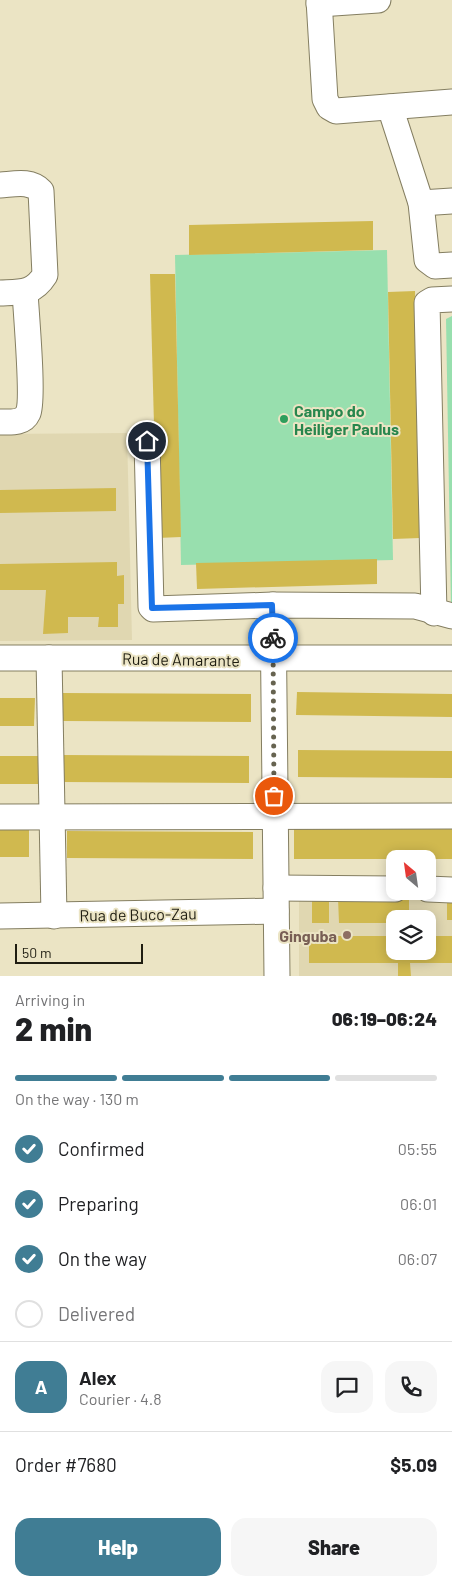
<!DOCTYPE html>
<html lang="en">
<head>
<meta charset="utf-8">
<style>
	:root { --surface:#fff; --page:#f6f6f6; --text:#202124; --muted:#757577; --line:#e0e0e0; --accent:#407d94 }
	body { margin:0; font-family:Barlow,sans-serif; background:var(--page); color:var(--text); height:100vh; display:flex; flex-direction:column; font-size:19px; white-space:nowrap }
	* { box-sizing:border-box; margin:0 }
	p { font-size:16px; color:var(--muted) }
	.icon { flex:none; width:28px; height:28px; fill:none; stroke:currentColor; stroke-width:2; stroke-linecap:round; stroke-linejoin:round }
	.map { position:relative; height:976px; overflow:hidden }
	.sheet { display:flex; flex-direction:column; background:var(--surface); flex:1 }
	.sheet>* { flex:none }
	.needle { width:32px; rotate:331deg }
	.tools { position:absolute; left:386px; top:850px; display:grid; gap:10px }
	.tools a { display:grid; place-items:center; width:50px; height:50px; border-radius:10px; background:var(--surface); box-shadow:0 2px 12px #0003; font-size:25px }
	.scale { position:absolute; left:15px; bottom:12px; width:128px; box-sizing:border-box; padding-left:5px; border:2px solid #1f1d11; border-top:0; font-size:14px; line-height:18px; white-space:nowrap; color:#1f1d11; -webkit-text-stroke:4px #ebe4c4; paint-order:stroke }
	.pin { position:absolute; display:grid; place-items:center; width:42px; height:42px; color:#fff; margin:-21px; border:2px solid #fff; border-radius:50%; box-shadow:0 1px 5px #0007 }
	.courier { position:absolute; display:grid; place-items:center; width:50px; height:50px; margin:-25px; border:4px solid #1a73e8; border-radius:50%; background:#fff; color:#222; box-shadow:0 1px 6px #0007 }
	.overview em { font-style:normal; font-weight:800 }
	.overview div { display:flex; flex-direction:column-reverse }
	.overview { display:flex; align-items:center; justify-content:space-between; height:85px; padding:0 15px }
	h1 { font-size:32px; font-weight:800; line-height:38px }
	.bar { display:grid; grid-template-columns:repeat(4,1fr); gap:8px 5px; align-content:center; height:60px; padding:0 15px }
	.bar i { height:6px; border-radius:4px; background:var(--line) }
	.bar .current { background:var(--accent) }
	.bar p { grid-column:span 4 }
	.line { display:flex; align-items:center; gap:12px; padding:0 15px; border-top:1px solid var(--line) }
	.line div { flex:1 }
	.round { display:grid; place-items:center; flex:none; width:52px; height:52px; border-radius:15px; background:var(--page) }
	ol { padding:0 15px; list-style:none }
	li { display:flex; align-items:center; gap:15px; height:55px }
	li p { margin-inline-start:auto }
	li .icon { padding:5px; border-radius:50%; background:var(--accent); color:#fff; stroke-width:4 }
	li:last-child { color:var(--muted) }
	li i { width:28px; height:28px; border:2px solid var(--line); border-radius:50% }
	.action { display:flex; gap:10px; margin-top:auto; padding:10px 15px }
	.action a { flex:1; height:58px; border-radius:15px; background:var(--accent); color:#fff; font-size:20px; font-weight:800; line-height:58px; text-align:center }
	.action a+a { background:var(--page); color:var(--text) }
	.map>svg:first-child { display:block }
	.built { fill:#e0d7b1; fill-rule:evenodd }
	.green { fill:#98dfae }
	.building { fill:#d0b94f }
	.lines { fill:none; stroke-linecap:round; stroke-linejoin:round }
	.minor-casing { stroke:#847e61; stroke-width:27 }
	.minor { stroke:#fff; stroke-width:25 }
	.done { stroke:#666350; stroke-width:5; stroke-dasharray:0 9 }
	.route { stroke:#1a73e8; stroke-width:6 }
	.leisure-dot { fill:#2e9e5b; stroke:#ebe4c4; stroke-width:2 }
	.education-dot { fill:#8d6e63; stroke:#ebe4c4; stroke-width:2 }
	.labels { text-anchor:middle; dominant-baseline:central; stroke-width:4; stroke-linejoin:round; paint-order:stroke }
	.leisure-label { font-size:16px; font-weight:bold; fill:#27864d; stroke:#ebe4c4; text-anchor:start }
	.street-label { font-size:16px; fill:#1f1d11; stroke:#ebe4c4 }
	.education-label { font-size:16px; font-weight:bold; fill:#785e54; stroke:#ebe4c4; text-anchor:end }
</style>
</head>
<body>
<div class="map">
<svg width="452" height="976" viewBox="0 0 452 976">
	<rect width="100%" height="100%" fill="#ebe4c4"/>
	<g class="built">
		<path d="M 127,433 L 132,640 L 0,641 L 0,434 Z"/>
		<path d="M 452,895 L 452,976 L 299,976 L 299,896 ZM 395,919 L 428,919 L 428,951 L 395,951 Z"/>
	</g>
	<g class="green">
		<path d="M 387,250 L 393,560 L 181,565 L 175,255 Z"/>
		<path d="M 452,316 L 452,607 L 451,607 L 446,319 Z"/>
	</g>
	<g class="building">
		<path d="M 373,221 L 373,250 L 189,255 L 189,225 Z"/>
		<path d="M 150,274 L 175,274 L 181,537 L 157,538 Z"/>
		<path d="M 415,291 L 420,538 L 393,539 L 388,292 Z"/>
		<path d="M 116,488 L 116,511 L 0,513 L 0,490 Z"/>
		<path d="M 377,559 L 377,584 L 197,589 L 196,563 Z"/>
		<path d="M 117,562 L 117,576 L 124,575 L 124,604 L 118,604 L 118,627 L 98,627 L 99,617 L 68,617 L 68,633 L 43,634 L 46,590 L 0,590 L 0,564 Z"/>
		<path d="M 297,692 L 452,694 L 452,717 L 296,715 Z"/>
		<path d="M 63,693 L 251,694 L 251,722 L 63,721 Z"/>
		<path d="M 0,698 L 35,698 L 34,726 L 0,726 Z"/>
		<path d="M 298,750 L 452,751 L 452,778 L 298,777 Z"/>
		<path d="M 62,755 L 249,756 L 249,783 L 62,782 Z"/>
		<rect x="0" y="756" width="38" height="28"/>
		<rect x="0" y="826" width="29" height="31"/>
		<path d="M 452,827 L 452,859 L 294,859 L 294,828 Z"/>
		<path d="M 67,831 L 253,832 L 253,859 L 67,858 Z"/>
		<rect x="447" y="895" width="5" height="25"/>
		<path d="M 409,897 L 409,919 L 395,919 L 395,923 L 339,923 L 338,898 Z"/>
		<rect x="312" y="899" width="17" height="24"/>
		<path d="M 309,936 L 395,936 L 395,951 L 428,951 L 428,936 L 452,936 L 452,963 L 410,963 L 411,976 L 398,976 L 398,963 L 309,963 Z"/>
	</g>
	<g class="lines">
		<g class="minor-casing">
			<g id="minor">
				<path d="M 319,0 L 325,99 L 329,107 L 336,111 L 452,102"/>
				<path d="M 319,4 L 378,0"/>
				<path d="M 390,107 L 421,203 L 427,260 L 435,266 L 452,265"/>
				<path d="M 0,185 C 15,184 30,180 41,191 L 45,275 C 33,294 21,292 0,293"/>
				<path d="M 421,203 L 452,201"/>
				<path d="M 0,422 C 10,422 23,424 28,413 C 34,400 26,312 25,292"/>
				<path d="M 147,441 L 151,607 L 153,609 L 273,605 L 415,606 L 452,616"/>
				<path d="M 273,605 L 277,976"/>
				<path d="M 434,613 L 427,303 L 432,300 L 452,299"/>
				<path d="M 0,658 L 452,658"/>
				<path d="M 49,658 L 54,916"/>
				<path d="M 0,817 L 452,816"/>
				<path d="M 276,888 L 395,889"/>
				<path d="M 428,889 L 452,890"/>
				<path d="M 0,916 L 276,911"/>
			</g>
		</g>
		<use href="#minor" class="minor"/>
	</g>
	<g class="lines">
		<path class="done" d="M 273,638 L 274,796"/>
		<path class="route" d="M 147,441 L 152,608 L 272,605 L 273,638"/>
	</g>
	<circle class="leisure-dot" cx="284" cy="419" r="5"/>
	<circle class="education-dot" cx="347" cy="935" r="5"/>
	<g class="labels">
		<g class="leisure-label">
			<text x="294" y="410">Campo do<tspan x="294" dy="18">Heiliger Paulus</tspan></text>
		</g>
		<g class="street-label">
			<text transform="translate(181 659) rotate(1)">Rua de Amarante</text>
			<text transform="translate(138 914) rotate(-1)">Rua de Buco-Zau</text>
		</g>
		<g class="education-label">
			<text x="337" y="935">Ginguba</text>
		</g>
	</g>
</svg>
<div class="tools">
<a><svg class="needle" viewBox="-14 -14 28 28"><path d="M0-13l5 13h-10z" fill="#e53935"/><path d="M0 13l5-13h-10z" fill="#757577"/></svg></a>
<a><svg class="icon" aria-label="layers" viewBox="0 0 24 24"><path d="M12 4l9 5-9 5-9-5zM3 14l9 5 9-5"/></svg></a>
</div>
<div class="scale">50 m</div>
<div class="pin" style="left:274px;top:796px;background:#ea580c"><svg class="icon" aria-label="bag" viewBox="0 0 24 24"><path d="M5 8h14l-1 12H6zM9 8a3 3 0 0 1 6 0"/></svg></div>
<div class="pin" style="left:147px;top:441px;background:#1f2937"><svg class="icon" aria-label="home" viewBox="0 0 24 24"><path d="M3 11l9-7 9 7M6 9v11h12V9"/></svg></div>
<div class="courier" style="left:273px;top:638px"><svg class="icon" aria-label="bike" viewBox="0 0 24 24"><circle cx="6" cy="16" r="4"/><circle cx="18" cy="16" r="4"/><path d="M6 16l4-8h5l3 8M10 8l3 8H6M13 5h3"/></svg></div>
</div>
<section class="sheet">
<div class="overview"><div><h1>2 min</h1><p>Arriving in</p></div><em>06:19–06:24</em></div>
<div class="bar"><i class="current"></i><i class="current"></i><i class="current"></i><i></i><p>On the way · 130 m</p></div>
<ol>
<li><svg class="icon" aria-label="check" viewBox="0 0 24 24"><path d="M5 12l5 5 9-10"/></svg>Confirmed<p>05:55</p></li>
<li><svg class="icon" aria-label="check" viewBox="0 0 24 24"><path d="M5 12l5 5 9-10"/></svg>Preparing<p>06:01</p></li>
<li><svg class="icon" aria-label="check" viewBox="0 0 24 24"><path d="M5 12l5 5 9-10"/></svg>On the way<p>06:07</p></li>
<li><i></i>Delivered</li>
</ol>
<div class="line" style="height:90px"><b class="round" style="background:var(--accent);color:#fff">A</b><div><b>Alex</b><p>Courier · 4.8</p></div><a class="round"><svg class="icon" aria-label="chat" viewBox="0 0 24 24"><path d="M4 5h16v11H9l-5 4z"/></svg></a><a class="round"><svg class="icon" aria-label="phone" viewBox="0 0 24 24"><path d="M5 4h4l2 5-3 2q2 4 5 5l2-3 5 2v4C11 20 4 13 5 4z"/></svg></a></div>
<div class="line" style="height:65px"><div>Order #7680</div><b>$5.09</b></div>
<div class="action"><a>Help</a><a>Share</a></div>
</section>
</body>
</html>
